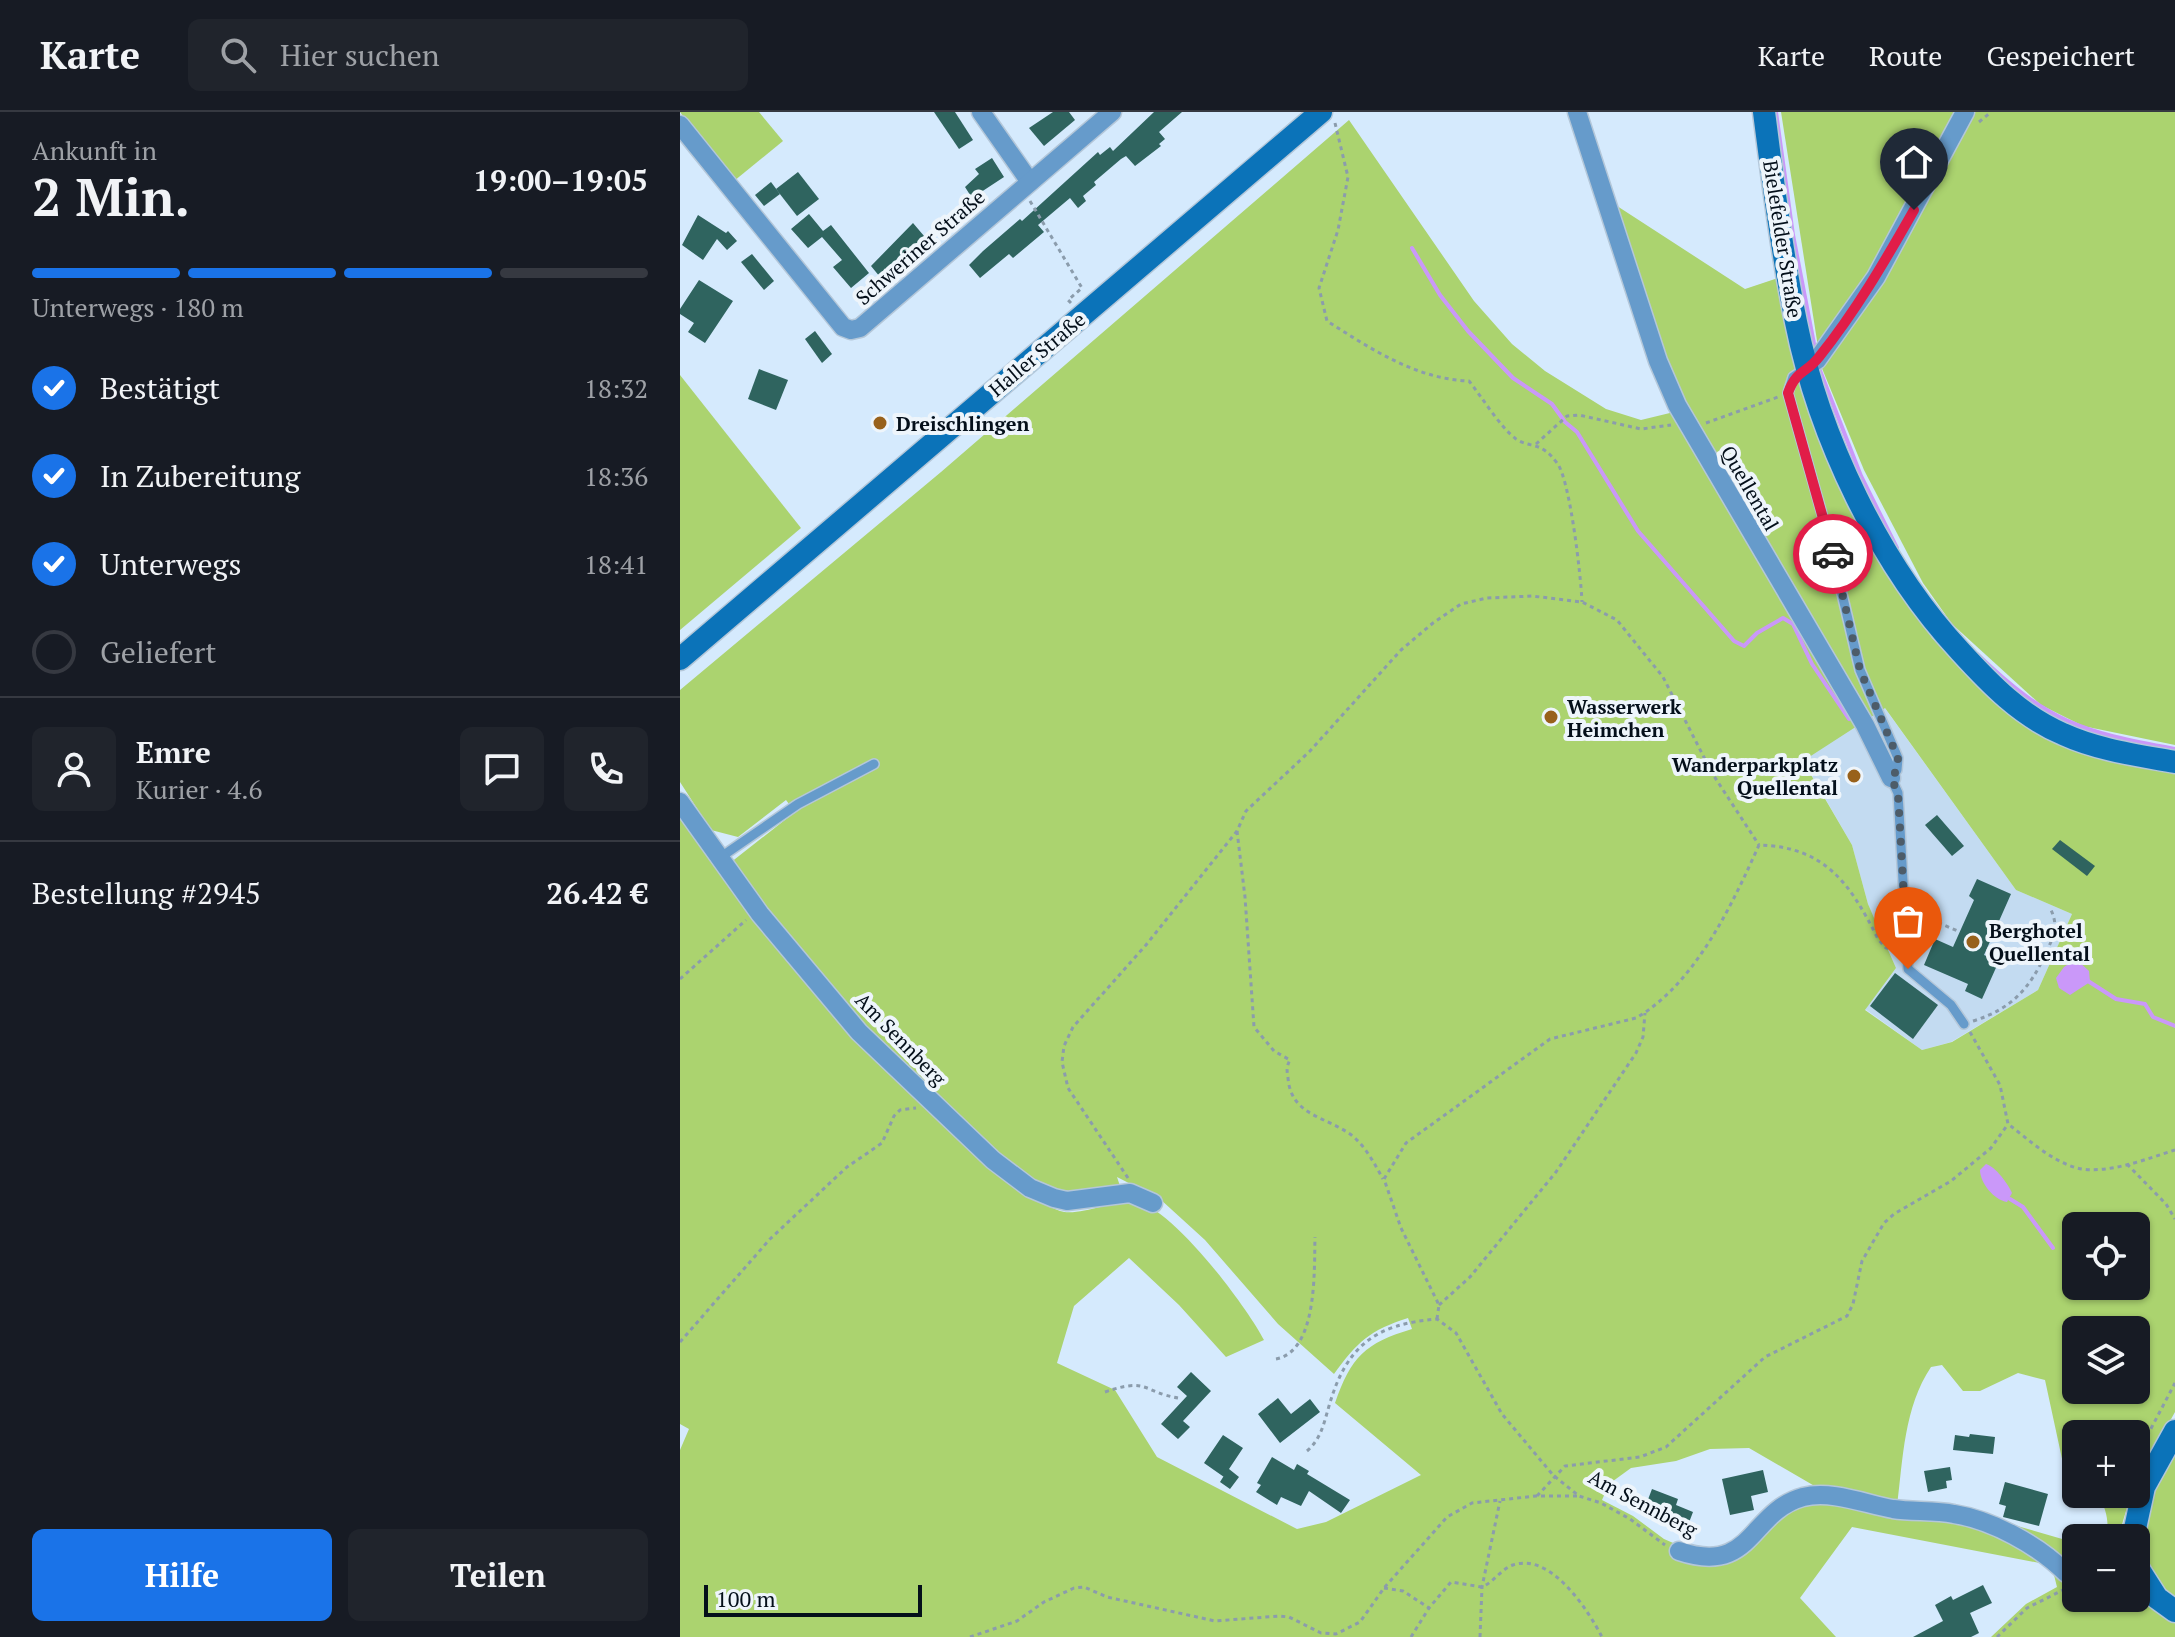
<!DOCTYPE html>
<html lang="de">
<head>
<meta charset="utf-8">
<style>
	:root { --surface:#171b24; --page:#20242c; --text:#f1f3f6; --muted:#9ea1a6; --line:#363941; --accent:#1a73e8 }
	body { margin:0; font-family:"PT Serif",serif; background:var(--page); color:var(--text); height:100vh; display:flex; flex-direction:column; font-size:30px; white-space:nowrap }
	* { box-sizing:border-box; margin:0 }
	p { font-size:26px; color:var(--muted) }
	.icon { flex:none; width:44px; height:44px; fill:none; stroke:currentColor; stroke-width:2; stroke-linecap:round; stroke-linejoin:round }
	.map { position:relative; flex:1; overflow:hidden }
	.side { display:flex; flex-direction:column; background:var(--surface); width:680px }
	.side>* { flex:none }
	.fabs { position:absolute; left:1382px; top:1100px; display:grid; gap:16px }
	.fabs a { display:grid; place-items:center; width:88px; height:88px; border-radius:12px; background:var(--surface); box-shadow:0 2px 6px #0004; font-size:40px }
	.scale { position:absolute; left:24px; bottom:20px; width:218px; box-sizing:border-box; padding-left:8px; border:4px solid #040f1a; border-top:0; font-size:22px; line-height:28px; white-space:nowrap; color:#040f1a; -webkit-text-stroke:6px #eef5fb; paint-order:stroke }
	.pin { position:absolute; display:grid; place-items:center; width:68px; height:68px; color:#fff; margin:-82px -34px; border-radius:50% 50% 50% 0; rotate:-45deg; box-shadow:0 0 8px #0007 }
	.pin .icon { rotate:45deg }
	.courier { position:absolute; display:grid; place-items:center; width:80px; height:80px; margin:-40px; border:6px solid #e11d48; border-radius:50%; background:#fff; color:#222; box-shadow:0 2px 10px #0007 }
	.headline em { font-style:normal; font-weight:700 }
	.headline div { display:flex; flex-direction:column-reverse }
	.headline { display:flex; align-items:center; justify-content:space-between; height:136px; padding:0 32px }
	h1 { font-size:52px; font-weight:700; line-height:60px }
	.bar { display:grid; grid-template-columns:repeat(4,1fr); gap:12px 8px; align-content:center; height:96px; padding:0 32px }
	.bar i { height:10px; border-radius:6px; background:var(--line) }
	.bar .active { background:var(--accent) }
	.bar p { grid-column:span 4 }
	.line { display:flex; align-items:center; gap:20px; padding:0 32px; border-top:2px solid var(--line) }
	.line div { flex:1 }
	.round { display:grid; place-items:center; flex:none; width:84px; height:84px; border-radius:12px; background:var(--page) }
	ol { padding:0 32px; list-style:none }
	li { display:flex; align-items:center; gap:24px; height:88px }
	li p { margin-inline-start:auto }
	li .icon { padding:8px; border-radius:50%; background:var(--accent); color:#fff; stroke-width:4 }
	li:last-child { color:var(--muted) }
	li i { width:44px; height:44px; border:4px solid var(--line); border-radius:50% }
	.action { display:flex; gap:16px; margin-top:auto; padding:16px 32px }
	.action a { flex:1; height:92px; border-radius:12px; background:var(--accent); color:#fff; font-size:32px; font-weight:700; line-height:92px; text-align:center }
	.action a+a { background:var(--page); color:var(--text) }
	header { display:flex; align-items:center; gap:48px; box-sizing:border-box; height:112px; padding:0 40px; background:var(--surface); border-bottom:2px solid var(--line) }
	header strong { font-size:38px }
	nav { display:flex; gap:44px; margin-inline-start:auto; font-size:28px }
	.search { width:560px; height:72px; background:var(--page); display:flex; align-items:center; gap:20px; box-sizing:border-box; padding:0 28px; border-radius:12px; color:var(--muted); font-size:30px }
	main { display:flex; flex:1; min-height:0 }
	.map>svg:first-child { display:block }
	.built { fill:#c3dbf1 }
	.green { fill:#abd36f; fill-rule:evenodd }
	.water { fill:#ca98f9 }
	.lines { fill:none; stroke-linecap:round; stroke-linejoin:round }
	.stream { stroke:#ca98f9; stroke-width:4 }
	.building { fill:#2f645f }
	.service-casing { stroke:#b4c7d9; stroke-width:12 }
	.minor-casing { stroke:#b4c7d9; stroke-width:21 }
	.secondary-casing { stroke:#b4c7d9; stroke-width:25 }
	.path { stroke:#8b9cac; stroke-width:3; stroke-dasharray:4 4; stroke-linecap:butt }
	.service { stroke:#669bcb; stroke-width:9 }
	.minor { stroke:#669bcb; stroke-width:18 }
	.secondary { stroke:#0b73b9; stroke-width:22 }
	.done { stroke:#4d5c69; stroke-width:8; stroke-dasharray:0 14.4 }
	.route { stroke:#e11d48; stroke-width:10 }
	.poi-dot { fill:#98611b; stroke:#eef5fb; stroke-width:3 }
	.labels { text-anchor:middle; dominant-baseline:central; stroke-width:8; stroke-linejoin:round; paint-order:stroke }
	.street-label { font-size:20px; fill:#040f1a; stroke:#eef5fb }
	.poi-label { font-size:20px; font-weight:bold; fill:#040f1a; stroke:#eef5fb; text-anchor:start }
</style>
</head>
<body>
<header>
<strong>Karte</strong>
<div class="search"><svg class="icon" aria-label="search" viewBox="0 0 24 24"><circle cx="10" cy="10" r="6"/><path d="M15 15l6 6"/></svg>Hier suchen</div>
<nav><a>Karte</a><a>Route</a><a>Gespeichert</a></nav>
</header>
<main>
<section class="side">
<div class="headline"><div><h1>2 Min.</h1><p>Ankunft in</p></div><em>19:00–19:05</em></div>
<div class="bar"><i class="active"></i><i class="active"></i><i class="active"></i><i></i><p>Unterwegs · 180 m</p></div>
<ol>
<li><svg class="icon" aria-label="check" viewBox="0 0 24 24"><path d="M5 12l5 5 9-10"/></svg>Bestätigt<p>18:32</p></li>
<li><svg class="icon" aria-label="check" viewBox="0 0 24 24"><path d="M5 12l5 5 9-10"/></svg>In Zubereitung<p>18:36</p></li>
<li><svg class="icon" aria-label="check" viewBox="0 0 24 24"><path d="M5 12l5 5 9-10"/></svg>Unterwegs<p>18:41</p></li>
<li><i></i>Geliefert</li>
</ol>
<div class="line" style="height:144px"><a class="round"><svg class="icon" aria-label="person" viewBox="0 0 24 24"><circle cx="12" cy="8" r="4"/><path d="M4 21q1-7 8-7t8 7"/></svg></a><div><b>Emre</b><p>Kurier · 4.6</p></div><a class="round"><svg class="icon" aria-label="chat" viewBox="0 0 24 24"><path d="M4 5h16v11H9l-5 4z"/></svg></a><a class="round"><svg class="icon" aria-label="phone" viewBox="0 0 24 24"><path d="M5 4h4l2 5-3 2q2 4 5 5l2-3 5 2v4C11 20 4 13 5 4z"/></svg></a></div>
<div class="line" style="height:104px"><div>Bestellung #2945</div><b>26.42 €</b></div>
<div class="action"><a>Hilfe</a><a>Teilen</a></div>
</section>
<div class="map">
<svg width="1495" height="1525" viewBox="0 0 1495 1525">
	<rect width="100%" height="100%" fill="#d5eafd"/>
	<path class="built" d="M 1204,595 L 1336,778 L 1392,802 L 1358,878 L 1271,930 L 1242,938 L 1185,897 L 1216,856 L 1188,792 L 1172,733 L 1123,648 Z"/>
	<g class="green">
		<path d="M 0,0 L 79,0 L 103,29 L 54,69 Z"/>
		<path d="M 1101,0 L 1495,0 L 1495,633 L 1403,614 L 1361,593 L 1272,512 L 1243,471 L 1184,358 L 1141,254 Z"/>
		<path d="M 669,8 L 794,189 L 832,232 L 865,259 L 926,297 L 961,308 L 994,300 L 934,92 L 1065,177 L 1098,166 L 1201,449 L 1252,526 L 1311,586 L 1413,642 L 1495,662 L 1495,1300 L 1456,1370 L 1456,1322 L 1396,1322 L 1396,1362 L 1384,1356 L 1365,1268 L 1338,1261 L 1300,1279 L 1283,1279 L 1262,1253 L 1251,1255 C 1224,1295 1223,1347 1217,1394 L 1306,1405 L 1396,1431 L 1396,1458 L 1172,1415 L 1120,1486 L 1156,1525 L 0,1525 L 0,1338 L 9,1317 L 0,1312 L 0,700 L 74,804 L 331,1073 C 347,1081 363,1093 380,1099 C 397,1105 432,1089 452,1089 C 489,1090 567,1195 584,1228 L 546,1245 L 499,1193 L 449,1146 L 394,1194 L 377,1251 L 435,1278 L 477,1345 L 617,1417 L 646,1410 L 741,1363 L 655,1291 C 671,1245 685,1231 732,1217 L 728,1206 C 690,1218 677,1230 654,1262 L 598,1212 L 525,1128 L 480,1087 L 437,1065 L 440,1074 L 386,1085 L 327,1056 L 185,914 L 50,751 L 115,700 L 106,688 L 58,725 L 31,718 L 0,670 L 0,578 L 261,360 ZM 1205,596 L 1336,778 L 1392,802 L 1358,878 L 1272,930 L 1242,938 L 1185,898 L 1216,856 L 1188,792 L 1172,733 L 1123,649 ZM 1396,1114 L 1456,1114 L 1456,1174 L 1396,1174 ZM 1396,1218 L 1456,1218 L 1456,1278 L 1396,1278 ZM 1069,1336 L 1138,1376 L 1036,1440 L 1007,1437 L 984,1427 L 953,1404 L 922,1388 L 929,1372 L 951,1356 L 996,1349 L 1030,1337 Z"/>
		<path d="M 0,263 L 121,416 L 0,518 Z"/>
		<path d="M 1495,1337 L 1495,1487 C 1436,1442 1469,1389 1495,1337 Z"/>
		<path d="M 1418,1382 L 1451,1382 L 1438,1426 L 1426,1426 C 1430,1411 1426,1396 1418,1382 Z"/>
		<path d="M 1374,1463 L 1396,1469 L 1396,1486 L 1456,1486 L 1457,1480 L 1495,1509 L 1495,1525 L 1311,1525 L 1346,1492 L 1377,1475 Z"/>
	</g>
	<g class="water">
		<path d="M 1396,847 L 1409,859 L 1410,870 L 1390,883 L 1379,876 L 1376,866 L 1384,855 Z"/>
		<path d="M 1306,1052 C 1316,1055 1328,1072 1332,1081 L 1327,1090 C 1314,1088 1300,1071 1300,1058 Z"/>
	</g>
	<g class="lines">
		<g class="stream">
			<path d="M 1096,0 L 1113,123 L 1135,237"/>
			<path d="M 732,136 L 760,183 L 788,219 L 833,266 L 872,292 L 885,310 L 897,320 L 958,419 L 1054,529 L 1064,534 L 1077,521 L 1103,506 L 1113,512 L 1132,552 L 1169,607"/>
			<path d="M 1139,256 L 1181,364 L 1217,436"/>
			<path d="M 1297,542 C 1368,610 1400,620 1495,637"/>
			<path d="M 1408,869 L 1436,887 L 1465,892 L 1473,905 L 1495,914"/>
			<path d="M 1330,1087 L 1343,1095 L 1373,1136"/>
		</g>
	</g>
	<g class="building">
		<path d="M 254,0 L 275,0 L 293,28 L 279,37 Z"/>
		<path d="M 373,0 L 389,0 L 395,8 L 364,34 L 349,16 Z"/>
		<path d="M 474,0 L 502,0 L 479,20 L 485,27 L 479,32 L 481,34 L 455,54 L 446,44 L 441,47 L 414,70 L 416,73 L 403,84 L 406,89 L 398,96 L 390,86 L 358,113 L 364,120 L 333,146 L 329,142 L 300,166 L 289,153 L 303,139 L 340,107 L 342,109 L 418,40 L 420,43 L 430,35 L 433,39 Z"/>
		<path d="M 312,46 L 324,65 L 292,86 L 285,75 L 299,62 L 295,57 Z"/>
		<path d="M 118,60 L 139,87 L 117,104 L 96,77 Z"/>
		<path d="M 91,70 L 100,82 L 84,94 L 75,83 Z"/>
		<path d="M 129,102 L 143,119 L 151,113 L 189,161 L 171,176 L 153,155 L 162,148 L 142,125 L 128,136 L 111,117 Z"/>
		<path d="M 18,103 L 46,121 L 48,119 L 57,129 L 47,138 L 37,127 L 23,148 L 2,133 Z"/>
		<path d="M 233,111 L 250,131 L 231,146 L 227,142 L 200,165 L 191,154 Z"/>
		<path d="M 72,142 L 94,169 L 84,178 L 61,150 Z"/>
		<path d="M 19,168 L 53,189 L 25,231 L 8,220 L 14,211 L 0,202 L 0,197 Z"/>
		<path d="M 135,219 L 152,242 L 142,251 L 125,227 Z"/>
		<path d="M 79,257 L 108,268 L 96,298 L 68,287 Z"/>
		<path d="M 1257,703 L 1284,734 L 1272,744 L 1245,713 Z"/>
		<path d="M 1380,728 L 1415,754 L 1407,764 L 1372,737 Z"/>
		<path d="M 1297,767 L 1331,782 L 1304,843 L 1319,849 L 1302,887 L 1285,879 L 1288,872 L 1244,853 L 1255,827 L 1273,835 L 1294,788 L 1289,784 Z"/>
		<path d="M 1215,861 L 1258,893 L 1233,927 L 1190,894 Z"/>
		<path d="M 511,1260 L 531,1279 L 503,1309 L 510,1315 L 498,1327 L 481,1312 L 507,1284 L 497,1275 Z"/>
		<path d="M 598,1286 L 611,1302 L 630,1287 L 640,1300 L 600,1331 L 578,1302 Z"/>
		<path d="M 1290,1322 L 1315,1325 L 1313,1342 L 1273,1338 L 1275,1323 L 1289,1325 Z"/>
		<path d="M 543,1323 L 563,1336 L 549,1357 L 559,1365 L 550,1377 L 540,1370 L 545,1362 L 544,1365 L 524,1351 Z"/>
		<path d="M 592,1345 L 614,1358 L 617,1352 L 629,1359 L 627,1362 L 670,1388 L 661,1401 L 629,1379 L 621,1394 L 601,1385 L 597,1393 L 576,1380 L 581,1373 L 577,1371 Z"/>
		<path d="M 1270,1355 L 1272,1368 L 1266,1369 L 1267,1376 L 1248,1380 L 1244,1359 Z"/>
		<path d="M 1083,1358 L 1088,1380 L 1071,1384 L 1074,1398 L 1050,1403 L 1042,1367 Z"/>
		<path d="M 1325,1370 L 1368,1382 L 1359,1414 L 1323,1405 L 1326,1394 L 1319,1392 Z"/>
		<path d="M 972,1377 L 998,1387 L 996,1393 L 1013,1400 L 1005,1421 L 984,1413 L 986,1406 L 964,1398 Z"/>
		<path d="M 1303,1473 L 1312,1491 L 1290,1501 L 1299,1521 L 1291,1525 L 1233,1525 L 1263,1509 L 1255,1493 L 1271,1484 L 1273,1488 Z"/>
	</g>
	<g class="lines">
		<g class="service-casing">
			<g id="service">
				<path d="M 1125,257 L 1113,265 L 1108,281 L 1149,427 L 1180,558 L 1218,646 L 1217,658 L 1211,666 L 1218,681 L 1228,857 L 1271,893 L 1284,912"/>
				<path d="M 38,747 L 118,692 L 194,652"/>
			</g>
		</g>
		<g class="minor-casing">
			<g id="minor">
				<path d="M 301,0 L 350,70"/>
				<path d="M 897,0 L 978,249 L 997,293 L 1185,613 L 1211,666"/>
				<path d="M 0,13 L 163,215 L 171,218 L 180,216 L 432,0"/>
				<path d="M 1127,255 L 1137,248 L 1196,165 L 1285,0"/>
				<path d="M 0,690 L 80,802 L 179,920 L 313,1048 L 350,1076 L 374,1086 L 387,1089 L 450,1081 L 473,1091"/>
				<path d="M 999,1439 C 1073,1464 1069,1400 1123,1385 C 1152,1378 1185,1392 1213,1397 C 1233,1400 1254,1398 1274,1402 C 1312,1408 1358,1433 1386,1461 L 1396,1463"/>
			</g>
		</g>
		<g class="secondary-casing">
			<g id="secondary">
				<path d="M 1084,0 C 1093,70 1102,141 1116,210 C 1139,325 1200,453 1280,539 C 1310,572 1341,604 1383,622 C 1418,638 1457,643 1495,650"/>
				<path d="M 0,547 L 641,0"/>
				<path d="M 1453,1426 L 1464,1375 L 1495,1319"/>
				<path d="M 1456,1453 L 1477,1486 L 1495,1499"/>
			</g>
		</g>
		<g class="path">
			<path d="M 1299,10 L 1311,0"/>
			<path d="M 655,11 L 668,65 L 658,118 L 639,176 L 647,209 C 691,237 736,267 789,269 C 802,285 820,315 836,327 C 851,337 860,328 877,351 C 890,367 901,465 902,490"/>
			<path d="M 350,89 L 402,176 L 388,188 L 391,191"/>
			<path d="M 1026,311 L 1098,285"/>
			<path d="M 856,332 L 887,304 L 899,303 L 961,317 L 991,313"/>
			<path d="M 557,719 L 565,785 L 574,915 L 594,939 L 610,948 C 606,955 607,959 608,966 C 611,1003 644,1004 670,1022 C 685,1033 694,1051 703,1067"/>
			<path d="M 1236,801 L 1280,820"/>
			<path d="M 0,867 L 66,808"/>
			<path d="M 1293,909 C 1332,897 1350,876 1366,841 C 1373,825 1379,815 1371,798"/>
			<path d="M 1290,920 L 1320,973 L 1328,1012 C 1348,1027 1371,1049 1397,1056 C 1427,1063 1466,1047 1495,1038"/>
			<path d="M 1447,1052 L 1486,1092 L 1495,1107"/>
			<path d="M 448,1066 L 388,976 L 382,950 L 384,934 L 393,915 L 466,833 L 557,719 L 566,699 L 630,639 L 721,538 L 753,511 L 781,492 L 807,486 L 852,484 L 902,490 L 937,508 L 983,565 L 1032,661 L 1079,733"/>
			<path d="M 759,1193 L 790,1165 L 876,1060 L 956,941 L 963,925 L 965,901"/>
			<path d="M 757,1207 L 759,1193 L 721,1116 L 704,1067 L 726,1031 L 870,927 L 956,906 C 1015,872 1052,793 1079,733 C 1145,735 1170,771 1198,827 L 1206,836 L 1214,837"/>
			<path d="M 0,1230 L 90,1127 L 167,1055 L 202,1031 L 214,1004 L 220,998 L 236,996"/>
			<path d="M 596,1247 C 638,1239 634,1158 635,1125"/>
			<path d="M 425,1280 C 468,1265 463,1280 498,1286"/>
			<path d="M 627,1339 C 641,1327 644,1311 649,1294 C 666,1235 694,1212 757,1207 L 776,1221 L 822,1302 L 873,1363 L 899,1384 L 921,1391 L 950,1407 L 985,1433"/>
			<path d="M 1456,1345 L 1495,1271"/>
			<path d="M 857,1384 L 885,1354 L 960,1345 L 986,1335 L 1085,1245 L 1167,1204 L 1173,1192 L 1182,1149 L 1204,1111 L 1214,1102 L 1271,1069 L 1311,1036 L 1328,1012"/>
			<path d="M 704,1476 L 723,1479 L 749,1496 L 771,1470 L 802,1475 C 814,1470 821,1457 833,1453 C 871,1440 908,1498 922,1525"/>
			<path d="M 290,1525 L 337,1509 L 364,1490 L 394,1476 L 404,1475 L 427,1485 L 535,1509 L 599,1504 L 609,1505 L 641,1521 L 656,1522 L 680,1510 L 704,1476 L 767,1405 L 792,1391 L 856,1384 L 899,1384"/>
			<path d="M 731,1525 L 749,1496"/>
			<path d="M 800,1525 L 802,1475 L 820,1389"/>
			<path d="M 1317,1525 L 1347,1496 L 1385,1477"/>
		</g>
		<use href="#service" class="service"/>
		<use href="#minor" class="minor"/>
		<use href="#secondary" class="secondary"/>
	</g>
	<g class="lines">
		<path class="done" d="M 1153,442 L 1180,558 L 1218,646 L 1217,658 L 1211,666 L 1218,681 L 1228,857"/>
		<path class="route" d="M 1153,442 L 1108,281 C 1116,258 1127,261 1139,245 C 1176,199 1205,149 1234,98"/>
	</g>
	<g class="poi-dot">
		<circle cx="200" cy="311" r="8"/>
		<circle cx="871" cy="605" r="8"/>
		<circle cx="1174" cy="664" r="8"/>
		<circle cx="1293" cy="830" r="8"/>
	</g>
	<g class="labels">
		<g class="street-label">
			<text transform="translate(1103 127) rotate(81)">Bielefelder Straße</text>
			<text transform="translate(240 135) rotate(-41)">Schweriner Straße</text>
			<text transform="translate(357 242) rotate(-40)">Haller Straße</text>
			<text transform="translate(1070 376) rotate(60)">Quellental</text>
			<text transform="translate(221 927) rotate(46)">Am Sennberg</text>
			<text transform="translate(963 1391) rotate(28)">Am Sennberg</text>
		</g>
		<g class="poi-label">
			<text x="216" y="311">Dreischlingen</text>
			<text x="887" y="594">Wasserwerk<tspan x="887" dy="23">Heimchen</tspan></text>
			<text x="1158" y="652" text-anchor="end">Wanderparkplatz<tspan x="1158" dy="23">Quellental</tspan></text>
			<text x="1309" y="818">Berghotel<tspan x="1309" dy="23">Quellental</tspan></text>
		</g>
	</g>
</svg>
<div class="fabs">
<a><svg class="icon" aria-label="locate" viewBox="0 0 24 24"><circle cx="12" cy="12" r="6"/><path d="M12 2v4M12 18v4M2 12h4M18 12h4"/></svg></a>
<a><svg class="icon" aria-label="layers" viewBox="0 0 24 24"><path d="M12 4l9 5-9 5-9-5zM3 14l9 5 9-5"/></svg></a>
<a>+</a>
<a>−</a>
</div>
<div class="scale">100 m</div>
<div class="pin" style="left:1228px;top:857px;background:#ea580c"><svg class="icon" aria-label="bag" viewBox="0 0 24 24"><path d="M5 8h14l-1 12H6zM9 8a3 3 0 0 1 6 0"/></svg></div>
<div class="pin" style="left:1234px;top:98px;background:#1f2937"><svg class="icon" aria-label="home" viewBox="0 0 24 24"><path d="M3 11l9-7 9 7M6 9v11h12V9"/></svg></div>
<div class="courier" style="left:1153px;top:442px"><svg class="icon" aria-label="car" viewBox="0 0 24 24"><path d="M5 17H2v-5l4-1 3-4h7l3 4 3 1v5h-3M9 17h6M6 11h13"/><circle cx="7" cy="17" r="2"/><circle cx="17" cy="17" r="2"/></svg></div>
</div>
</main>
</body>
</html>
